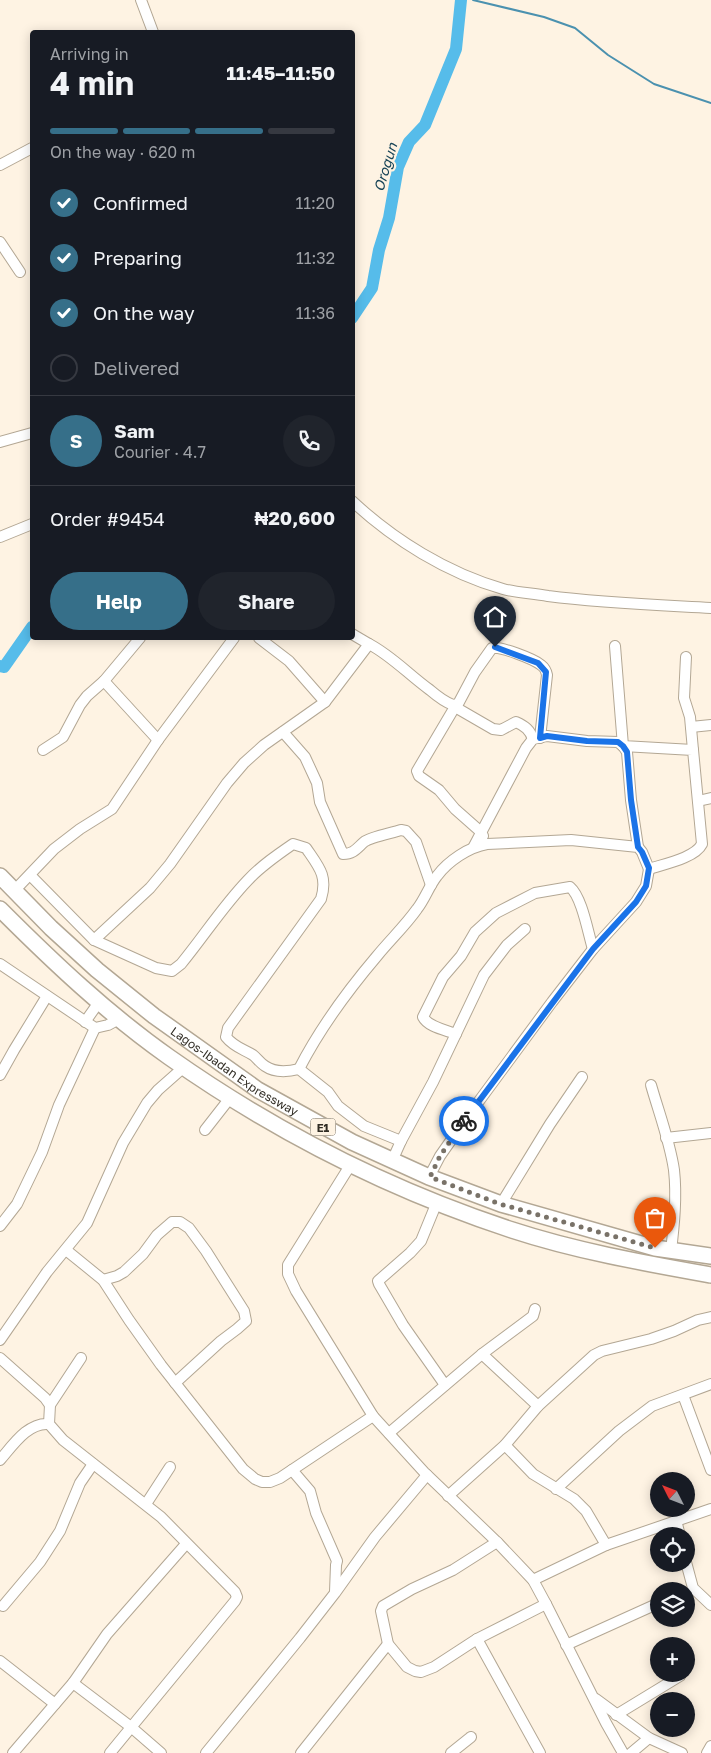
<!DOCTYPE html>
<html lang="en">
<head>
<meta charset="utf-8">
<style>
	:root { --surface:#171b24; --page:#20242c; --text:#f1f3f6; --muted:#9ea1a6; --line:#363941; --accent:#366f89 }
	body { margin:0; font-family:"Golos Text",sans-serif; background:var(--page); color:var(--text); height:100vh; display:flex; flex-direction:column; font-size:19px; white-space:nowrap }
	* { box-sizing:border-box; margin:0 }
	p { font-size:16px; color:var(--muted) }
	.icon { flex:none; width:28px; height:28px; fill:none; stroke:currentColor; stroke-width:2; stroke-linecap:round; stroke-linejoin:round }
	.map { position:relative; flex:1; overflow:hidden }
	.panel { position:absolute; left:30px; top:30px; width:325px; height:610px; display:flex; flex-direction:column; background:var(--surface); border-radius:5px; box-shadow:0 2px 12px #0003 }
	.panel>* { flex:none }
	.needle { width:32px; rotate:312deg }
	.tools { position:absolute; left:650px; top:1472px; display:grid; gap:10px }
	.tools a { display:grid; place-items:center; width:45px; height:45px; border-radius:50%; background:var(--surface); box-shadow:0 2px 12px #0003; font-size:25px }
	.pin { position:absolute; display:grid; place-items:center; width:42px; height:42px; color:#fff; margin:-51px -21px; border-radius:50% 50% 50% 0; rotate:-45deg; box-shadow:0 0 5px #0007 }
	.pin .icon { rotate:45deg }
	.courier { position:absolute; display:grid; place-items:center; width:50px; height:50px; margin:-25px; border:4px solid #1a73e8; border-radius:50%; background:#fff; color:#222; box-shadow:0 1px 6px #0007 }
	.headline em { font-style:normal; font-weight:700 }
	.headline div { display:flex; flex-direction:column-reverse }
	.headline { display:flex; align-items:center; justify-content:space-between; height:85px; padding:0 20px }
	h1 { font-size:32px; font-weight:700; line-height:38px }
	.bar { display:grid; grid-template-columns:repeat(4,1fr); gap:8px 5px; align-content:center; height:60px; padding:0 20px }
	.bar i { height:6px; border-radius:4px; background:var(--line) }
	.bar .active { background:var(--accent) }
	.bar p { grid-column:span 4 }
	.line { display:flex; align-items:center; gap:12px; padding:0 20px; border-top:1px solid var(--line) }
	.line div { flex:1 }
	.round { display:grid; place-items:center; flex:none; width:52px; height:52px; border-radius:26px; background:var(--page) }
	ol { padding:0 20px; list-style:none }
	li { display:flex; align-items:center; gap:15px; height:55px }
	li p { margin-inline-start:auto }
	li .icon { padding:5px; border-radius:50%; background:var(--accent); color:#fff; stroke-width:4 }
	li:last-child { color:var(--muted) }
	li i { width:28px; height:28px; border:2px solid var(--line); border-radius:50% }
	.cta { display:flex; gap:10px; margin-top:auto; padding:10px 20px }
	.cta a { flex:1; height:58px; border-radius:30px; background:var(--accent); color:#fff; font-size:20px; font-weight:700; line-height:58px; text-align:center }
	.cta a+a { background:var(--page); color:var(--text) }
	.map>svg:first-child { display:block }
	.lines { fill:none; stroke-linecap:round; stroke-linejoin:round }
	.stream { stroke:#4b91af; stroke-width:2 }
	.river { stroke:#56bcea; stroke-width:12 }
	.minor-casing { stroke:#b3a794; stroke-width:12 }
	.highway-casing { stroke:#b3a794; stroke-width:18 }
	.minor { stroke:#fff; stroke-width:10 }
	.highway { stroke:#fff; stroke-width:15 }
	.done { stroke:#797268; stroke-width:5; stroke-dasharray:0 9 }
	.route { stroke:#1a73e8; stroke-width:6 }
	.labels { text-anchor:middle; dominant-baseline:central; stroke-width:4.5; stroke-linejoin:round; paint-order:stroke }
	.shield { fill:#fef3e3; stroke:#6e685e; stroke-width:1 }
	.shield-label { font-size:11px; font-weight:bold; fill:#312d25 }
	.street-label { font-size:12px; fill:#312d25; stroke:#fef3e3 }
	.water-label { font-size:14px; font-style:italic; fill:#184457; stroke:#fef3e3 }
</style>
</head>
<body>
<div class="map">
<svg width="711" height="1753" viewBox="0 0 711 1753">
	<rect width="100%" height="100%" fill="#fef3e3"/>
	<g class="lines">
		<path class="stream" d="M 473,0 L 544,17 L 575,28 L 608,55 L 654,84 L 711,103"/>
		<g class="river">
			<path d="M 352,318 L 372,288 L 379,250 L 389,218 L 398,167 L 409,142 L 425,125 L 456,49 L 461,0"/>
			<path d="M 0,666 L 4,667 L 32,627"/>
		</g>
		<g class="minor-casing">
			<g id="minor">
				<path d="M 141,0 L 153,32"/>
				<path d="M 0,165 L 32,148"/>
				<path d="M 0,242 L 20,272"/>
				<path d="M 0,442 L 32,433"/>
				<path d="M 352,501 C 394,540 447,573 503,589 C 517,593 533,593 548,596 C 602,603 657,605 711,608"/>
				<path d="M 0,537 L 32,524"/>
				<path d="M 259,638 L 289,661 L 325,702"/>
				<path d="M 369,644 C 392,656 409,675 430,690 C 437,696 445,702 453,705 L 458,704 L 475,672 L 492,648 C 500,646 534,659 541,665 C 545,668 546,670 547,675 L 540,738"/>
				<path d="M 686,657 L 684,698 L 690,717 L 693,750"/>
				<path d="M 104,681 L 158,740"/>
				<path d="M 456,705 L 417,771 L 419,776 L 439,790 L 455,809 L 481,832 L 483,836"/>
				<path d="M 455,707 L 493,729 L 501,730 L 516,722 C 525,726 530,730 533,739"/>
				<path d="M 691,727 L 711,725"/>
				<path d="M 283,732 L 305,757 L 317,783 L 320,802 L 343,854 C 354,854 357,848 364,842 C 370,837 392,833 401,830 L 406,831 L 416,842 L 431,885"/>
				<path d="M 43,750 L 63,737 L 80,705 L 87,696 L 104,681 L 140,638"/>
				<path d="M 698,801 L 711,798"/>
				<path d="M 474,846 L 526,748 L 533,739 L 547,736 L 587,741 L 618,742 L 623,746 L 627,752 L 631,800 L 638,847"/>
				<path d="M 30,875 L 94,940 L 156,968 L 172,971 L 181,964 C 204,936 223,906 248,880 C 261,866 277,855 293,844 L 306,848 C 319,867 328,876 321,899 L 228,1028 L 226,1037 C 234,1047 243,1049 253,1055 C 257,1058 260,1063 265,1066 C 275,1073 287,1072 299,1069 L 328,1092 L 338,1106 L 364,1126 L 401,1141"/>
				<path d="M 14,891 L 54,849 L 80,829 L 112,809 L 158,740 L 234,638"/>
				<path d="M 94,940 L 150,888 L 170,864 L 227,783 L 244,763 L 264,745 L 325,702 L 369,644 L 352,634"/>
				<path d="M 0,964 L 95,1028 L 108,1025 L 119,1019"/>
				<path d="M 85,1022 L 99,1002"/>
				<path d="M 456,1034 C 446,1030 428,1027 423,1017 L 443,977 L 461,956 L 475,932 L 496,913 L 535,893 L 570,887 C 582,897 588,933 593,949"/>
				<path d="M 299,1069 C 319,1030 349,989 377,956 C 390,940 405,926 417,909 C 425,899 429,886 437,876 C 448,861 469,847 487,844 L 571,840 L 638,847 L 642,852 L 649,869 C 664,864 695,858 702,844 L 693,750 L 623,746 L 615,646"/>
				<path d="M 0,1075 L 14,1050 L 47,996"/>
				<path d="M 651,1085 C 659,1113 670,1142 674,1170 C 677,1197 674,1225 671,1251"/>
				<path d="M 205,1130 L 230,1098"/>
				<path d="M 666,1138 L 711,1133"/>
				<path d="M 392,1161 L 401,1141 L 433,1082 L 484,975 L 507,945 L 525,929"/>
				<path d="M 351,1164 L 288,1265 L 288,1274 L 296,1291 L 373,1416 L 424,1472 L 497,1542 L 533,1580 L 546,1604 L 606,1723 L 623,1753"/>
				<path d="M 429,1177 L 440,1156 L 468,1116 L 552,1002 L 593,949 L 636,902 L 646,886 L 649,869"/>
				<path d="M 437,1202 L 421,1241 L 410,1253 L 378,1281 L 379,1284 L 403,1325 L 445,1385"/>
				<path d="M 501,1204 L 550,1124 L 582,1077"/>
				<path d="M 0,1226 L 17,1204 L 42,1152 L 59,1105 L 95,1028"/>
				<path d="M 66,1250 L 103,1280 L 129,1320 L 161,1365 L 243,1469 L 255,1479 L 262,1482 L 270,1482 L 280,1478 L 373,1416"/>
				<path d="M 103,1280 L 117,1276 L 124,1272 L 143,1254 L 157,1235 L 172,1222 L 180,1222 L 189,1228 L 206,1251 L 244,1311 L 246,1321 L 237,1329 L 221,1341 L 175,1383"/>
				<path d="M 0,1340 L 47,1272 L 87,1223 L 123,1143 L 147,1103 L 158,1090 L 184,1067"/>
				<path d="M 482,1354 L 538,1406"/>
				<path d="M 0,1358 L 45,1398 L 50,1405"/>
				<path d="M 81,1358 L 50,1405 L 49,1424 L 63,1440 L 161,1517 L 235,1592 L 237,1597 L 235,1601 L 110,1753"/>
				<path d="M 683,1395 L 711,1470"/>
				<path d="M 389,1433 L 482,1354 L 533,1316 L 535,1309"/>
				<path d="M 505,1445 L 533,1474 L 574,1499 L 586,1511 L 606,1545"/>
				<path d="M 0,1460 C 13,1445 28,1422 49,1424"/>
				<path d="M 292,1470 L 310,1491 L 316,1513 L 337,1561 L 336,1565 L 335,1592"/>
				<path d="M 556,1489 L 619,1431 L 652,1406 L 711,1384"/>
				<path d="M 448,1496 L 505,1445 L 538,1406 L 594,1355 L 602,1351 L 651,1339 L 674,1331 L 698,1320 L 711,1317"/>
				<path d="M 146,1504 L 170,1467"/>
				<path d="M 676,1520 L 680,1536"/>
				<path d="M 497,1542 L 453,1570 L 412,1589 L 383,1606 L 381,1611 L 388,1644 L 407,1667 L 415,1671 L 421,1672 L 434,1667 L 477,1639 L 546,1604"/>
				<path d="M 686,1562 L 693,1588 L 711,1605"/>
				<path d="M 533,1580 L 606,1545 L 711,1509"/>
				<path d="M 3,1606 L 40,1562 L 60,1531 L 80,1483 L 93,1464"/>
				<path d="M 477,1639 L 540,1753"/>
				<path d="M 566,1645 L 659,1603"/>
				<path d="M 0,1661 L 55,1704"/>
				<path d="M 73,1683 L 131,1727 L 161,1753"/>
				<path d="M 596,1699 L 649,1738 L 682,1753"/>
				<path d="M 616,1715 L 680,1676"/>
				<path d="M 13,1753 L 73,1683 L 107,1634 L 186,1544"/>
				<path d="M 206,1753 L 300,1638 L 335,1593 L 375,1537 L 427,1475"/>
				<path d="M 301,1753 L 388,1644"/>
				<path d="M 451,1753 L 471,1737"/>
				<path d="M 631,1753 L 649,1738"/>
				<path d="M 707,1753 L 711,1746"/>
			</g>
		</g>
		<g class="highway-casing">
			<g id="highway">
				<path id="s1" d="M 0,876 L 51,928 L 97,970 L 154,1016 L 258,1090 L 352,1142 L 429,1177 L 501,1204 L 655,1248 L 711,1256"/>
				<path d="M 0,909 C 53,962 108,1014 169,1057 C 274,1131 390,1190 512,1230 C 576,1251 644,1263 711,1275"/>
			</g>
		</g>
		<use href="#minor" class="minor"/>
		<use href="#highway" class="highway"/>
	</g>
	<g class="lines">
		<path class="done" d="M 464,1121 L 440,1156 L 430,1177 L 500,1204 L 655,1248"/>
		<path class="route" d="M 464,1121 L 593,949 L 636,902 L 646,886 L 649,868 L 642,852 L 638,847 L 631,800 L 627,752 L 623,746 L 618,742 L 587,741 L 547,736 L 540,738 L 546,672 L 538,663 L 495,647"/>
	</g>
	<g class="labels">
		<rect class="shield" x="310.5" y="1118.5" width="25" height="17" rx="4"/>
		<g class="shield-label">
			<text x="323" y="1127">E1</text>
		</g>
		<g class="street-label">
			<text stroke="none"><textPath href="#s1" startOffset="306">Lagos-Ibadan Expressway</textPath></text>
		</g>
		<g class="water-label">
			<text transform="translate(385 167) rotate(-73)">Orogun</text>
		</g>
	</g>
</svg>
<div class="tools">
<a><svg class="needle" viewBox="-14 -14 28 28"><path d="M0-13l5 13h-10z" fill="#e53935"/><path d="M0 13l5-13h-10z" fill="#9ea1a6"/></svg></a>
<a><svg class="icon" aria-label="locate" viewBox="0 0 24 24"><circle cx="12" cy="12" r="6"/><path d="M12 2v4M12 18v4M2 12h4M18 12h4"/></svg></a>
<a><svg class="icon" aria-label="layers" viewBox="0 0 24 24"><path d="M12 4l9 5-9 5-9-5zM3 14l9 5 9-5"/></svg></a>
<a>+</a>
<a>−</a>
</div>
<div class="pin" style="left:655px;top:1248px;background:#ea580c"><svg class="icon" aria-label="bag" viewBox="0 0 24 24"><path d="M5 8h14l-1 12H6zM9 8a3 3 0 0 1 6 0"/></svg></div>
<div class="pin" style="left:495px;top:647px;background:#1f2937"><svg class="icon" aria-label="home" viewBox="0 0 24 24"><path d="M3 11l9-7 9 7M6 9v11h12V9"/></svg></div>
<div class="courier" style="left:464px;top:1121px"><svg class="icon" aria-label="bike" viewBox="0 0 24 24"><circle cx="6" cy="16" r="4"/><circle cx="18" cy="16" r="4"/><path d="M6 16l4-8h5l3 8M10 8l3 8H6M13 5h3"/></svg></div>
<section class="panel">
<div class="headline"><div><h1>4 min</h1><p>Arriving in</p></div><em>11:45–11:50</em></div>
<div class="bar"><i class="active"></i><i class="active"></i><i class="active"></i><i></i><p>On the way · 620 m</p></div>
<ol>
<li><svg class="icon" aria-label="check" viewBox="0 0 24 24"><path d="M5 12l5 5 9-10"/></svg>Confirmed<p>11:20</p></li>
<li><svg class="icon" aria-label="check" viewBox="0 0 24 24"><path d="M5 12l5 5 9-10"/></svg>Preparing<p>11:32</p></li>
<li><svg class="icon" aria-label="check" viewBox="0 0 24 24"><path d="M5 12l5 5 9-10"/></svg>On the way<p>11:36</p></li>
<li><i></i>Delivered</li>
</ol>
<div class="line" style="height:90px"><b class="round" style="background:var(--accent);color:#fff">S</b><div><b>Sam</b><p>Courier · 4.7</p></div><a class="round"><svg class="icon" aria-label="phone" viewBox="0 0 24 24"><path d="M5 4h4l2 5-3 2q2 4 5 5l2-3 5 2v4C11 20 4 13 5 4z"/></svg></a></div>
<div class="line" style="height:65px"><div>Order #9454</div><b>₦20,600</b></div>
<div class="cta"><a>Help</a><a>Share</a></div>
</section>
</div>
</body>
</html>
